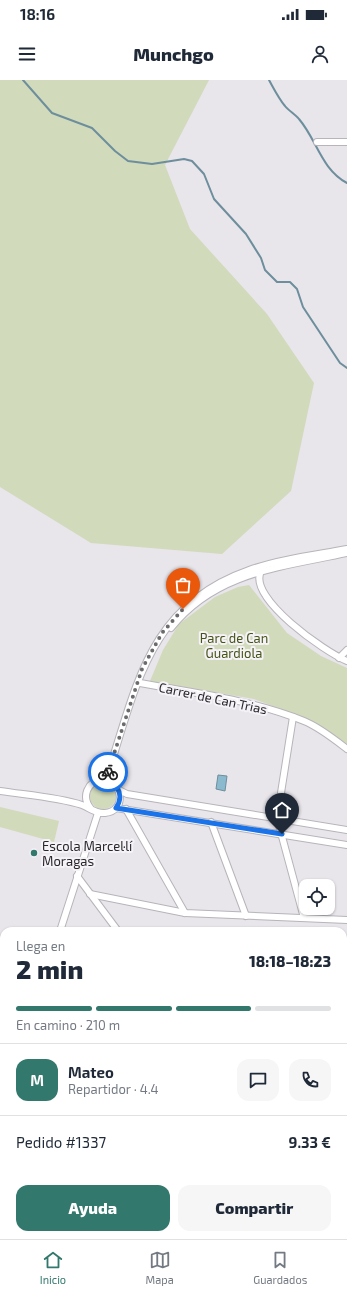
<!DOCTYPE html>
<html lang="es">
<head>
<meta charset="utf-8">
<style>
	:root { --surface:#fff; --page:#f6f6f7; --text:#1f2937; --muted:#747a83; --line:#e0e1e3; --accent:#33786d }
	body { margin:0; font-family:"Exo 2",sans-serif; background:var(--page); color:var(--text); height:100vh; display:flex; flex-direction:column; font-size:15px; white-space:nowrap }
	* { box-sizing:border-box; margin:0 }
	p { font-size:13px; color:var(--muted) }
	.icon { flex:none; width:22px; height:22px; fill:none; stroke:currentColor; stroke-width:2; stroke-linecap:round; stroke-linejoin:round }
	.map { position:relative; flex:1; overflow:hidden }
	.drawer { position:absolute; left:0px; top:847px; width:347px; height:312px; display:flex; flex-direction:column; background:var(--surface); border-radius:12px 12px 0 0; box-shadow:0 1px 3px #0004 }
	.drawer>* { flex:none }
	.tools { position:absolute; left:299px; top:799px; display:grid; gap:8px }
	.tools a { display:grid; place-items:center; width:36px; height:36px; border-radius:8px; background:var(--surface); box-shadow:0 1px 3px #0004; font-size:20px }
	.pin { position:absolute; display:grid; place-items:center; width:34px; height:34px; color:#fff; margin:-41px -17px; border-radius:50% 50% 50% 0; rotate:-45deg; box-shadow:0 0 4px #0007 }
	.pin .icon { rotate:45deg }
	.courier { position:absolute; display:grid; place-items:center; width:40px; height:40px; margin:-20px; border:3px solid #1a73e8; border-radius:50%; background:#fff; color:#222; box-shadow:0 1px 5px #0007 }
	.overview em { font-style:normal; font-weight:800 }
	.overview div { display:flex; flex-direction:column-reverse }
	.overview { display:flex; align-items:center; justify-content:space-between; height:68px; padding:0 16px }
	h1 { font-size:26px; font-weight:800; line-height:30px }
	.bar { display:grid; grid-template-columns:repeat(4,1fr); gap:6px 4px; align-content:center; height:48px; padding:0 16px }
	.bar i { height:5px; border-radius:3px; background:var(--line) }
	.bar .current { background:var(--accent) }
	.bar p { grid-column:span 4 }
	.line { display:flex; align-items:center; gap:10px; padding:0 16px; border-top:1px solid var(--line) }
	.line div { flex:1 }
	.round { display:grid; place-items:center; flex:none; width:42px; height:42px; border-radius:12px; background:var(--page) }
	.cta { display:flex; gap:8px; margin-top:auto; padding:8px 16px }
	.cta a { flex:1; height:46px; border-radius:12px; background:var(--accent); color:#fff; font-size:16px; font-weight:800; line-height:46px; text-align:center }
	.cta a+a { background:var(--page); color:var(--text) }
	.status { display:flex; justify-content:space-between; align-items:center; height:28px; padding:0 20px; background:var(--surface); direction:ltr }
	.status svg { height:11px; fill:currentColor }
	header { display:flex; justify-content:space-between; align-items:center; height:52px; padding:0 16px; background:var(--surface); font-size:18px; font-weight:800 }
	.dock { display:flex; justify-content:space-around; align-items:center; height:56px; border-top:1px solid var(--line); background:var(--surface); font-size:11px; color:var(--muted) }
	.dock a { display:grid; justify-items:center; gap:2px }
	.dock .current { color:var(--accent) }
	.map>svg:first-child { display:block }
	.green { fill:#d1dabb }
	.water { fill:#8bbace; stroke:#6d8e9c }
	.lines { fill:none; stroke-linecap:round; stroke-linejoin:round }
	.stream { stroke:#6d8e9c; stroke-width:2 }
	.street-casing { stroke:#b7b4ba; stroke-width:8 }
	.street { stroke:#fff; stroke-width:6 }
	.done { stroke:#6b6a6d; stroke-width:4; stroke-dasharray:0 7.2 }
	.route { stroke:#1a73e8; stroke-width:5 }
	.poi-dot { fill:#33786d; stroke:#f5f2f8; stroke-width:1.5 }
	.labels { text-anchor:middle; dominant-baseline:central; stroke-width:4; stroke-linejoin:round; paint-order:stroke }
	.park-label { font-size:13px; fill:#465415; stroke:#f5f2f8 }
	.street-label { font-size:13px; fill:#282729; stroke:#f5f2f8 }
	.poi-label { font-size:13px; fill:#282729; stroke:#f5f2f8; text-anchor:start }
</style>
</head>
<body>
<div class="status"><b>18:16</b><svg viewBox="0 0 49 12"><path d="M0 12V9h3v3zM5 12V6h3v6zM10 12V3h3v9zM15 12V0h3v12zM26 1h20v11H26zM47 4h2v5h-2z"/></svg></div>
<header><svg class="icon" aria-label="menu" viewBox="0 0 24 24"><path d="M4 6h16M4 12h16M4 18h16"/></svg>Munchgo<svg class="icon" aria-label="person" viewBox="0 0 24 24"><circle cx="12" cy="8" r="4"/><path d="M4 21q1-7 8-7t8 7"/></svg></header>
<div class="map">
<svg width="347" height="1159" viewBox="0 0 347 1159">
	<rect width="100%" height="100%" fill="#e8e5eb"/>
	<g class="green">
		<path d="M 0,0 L 209,0 L 165,85 L 190,149 L 267,234 L 314,303 L 291,411 L 222,474 L 91,463 L 0,407 Z"/>
		<path d="M 249,505 L 287,553 L 321,576 L 347,588 L 347,667 L 305,638 L 254,619 L 150,601 L 163,570 L 179,544 L 215,517 L 238,507 Z"/>
		<circle cx="103" cy="716" r="13"/>
		<path d="M 0,727 L 59,741 L 54,762 L 0,747 Z"/>
	</g>
	<path class="water" d="M 218,695 L 227,696 L 225,711 L 216,709 Z"/>
	<g class="lines">
		<g class="stream">
			<path d="M 23,0 L 52,33 L 92,48 L 115,71 L 128,81 L 152,84 L 184,79 L 192,81 L 204,94 L 214,119 L 246,154 L 261,178 L 265,190 L 277,202 L 290,202 L 297,209 L 303,227 L 340,283 L 347,288"/>
			<path d="M 269,0 C 274,9 279,19 285,26 C 289,31 295,34 299,39 C 317,60 321,89 347,103"/>
		</g>
		<g class="street-casing">
			<g id="street">
				<path d="M 317,62 L 347,62"/>
				<path d="M 261,491 C 247,518 325,572 347,581"/>
				<path d="M 171,548 C 215,492 282,487 347,473"/>
				<path d="M 339,578 L 347,570"/>
				<path d="M 140,603 C 195,613 252,620 304,641 C 319,647 334,659 347,669"/>
				<path d="M 293,637 L 277,738 L 304,838"/>
				<path d="M 98,700 L 107,693 L 110,687 C 138,599 152,524 249,490 C 280,479 315,475 347,469"/>
				<path d="M 116,705 L 113,692 L 116,682"/>
				<path d="M 119,710 L 127,714 L 347,750"/>
				<path d="M 0,711 C 26,715 57,717 82,725 C 90,728 96,734 105,733 C 127,731 123,701 103,699 C 87,701 81,717 91,729"/>
				<path d="M 116,728 L 347,765"/>
				<path d="M 126,729 L 185,833"/>
				<path d="M 211,742 L 246,836"/>
				<path d="M 77,796 L 118,851"/>
				<path d="M 90,814 L 185,833 L 347,840"/>
				<path d="M 60,851 L 98,733"/>
				<path d="M 343,865 L 347,865"/>
				<path d="M 0,907 L 4,908"/>
				<path d="M 0,953 L 4,950"/>
				<path d="M 343,986 L 347,987"/>
				<path d="M 0,1026 L 4,1024"/>
				<path d="M 343,1050 L 347,1050"/>
				<path d="M 343,1059 L 347,1060"/>
				<path d="M 0,1074 L 4,1076"/>
				<path d="M 343,1088 L 347,1087"/>
				<path d="M 343,1136 L 347,1146"/>
				<path d="M 0,1152 L 4,1154"/>
				<path d="M 8,1155 L 19,1159"/>
				<path d="M 190,1155 L 191,1159"/>
				<path d="M 270,1155 L 271,1159"/>
				<path d="M 62,1159 L 64,1155"/>
				<path d="M 154,1159 L 164,1155"/>
			</g>
		</g>
		<use href="#street" class="street"/>
	</g>
	<g class="lines">
		<path class="done" d="M 108,692 L 142,589 L 162,553 L 183,529"/>
		<path class="route" d="M 108,692 L 98,700 C 115,697 126,714 116,728 L 282,754"/>
	</g>
	<circle class="poi-dot" cx="34" cy="773" r="4"/>
	<g class="labels">
		<g class="park-label">
			<text x="234" y="558">Parc de Can<tspan x="234" dy="15">Guardiola</tspan></text>
		</g>
		<g class="street-label">
			<text transform="translate(213 618) rotate(12)">Carrer de Can Trias</text>
		</g>
		<g class="poi-label">
			<text x="42" y="766">Escola Marcel·lí<tspan x="42" dy="15">Moragas</tspan></text>
		</g>
	</g>
</svg>
<div class="tools">
<a><svg class="icon" aria-label="locate" viewBox="0 0 24 24"><circle cx="12" cy="12" r="6"/><path d="M12 2v4M12 18v4M2 12h4M18 12h4"/></svg></a>
</div>
<div class="pin" style="left:183px;top:529px;background:#ea580c"><svg class="icon" aria-label="bag" viewBox="0 0 24 24"><path d="M5 8h14l-1 12H6zM9 8a3 3 0 0 1 6 0"/></svg></div>
<div class="pin" style="left:282px;top:754px;background:#1f2937"><svg class="icon" aria-label="home" viewBox="0 0 24 24"><path d="M3 11l9-7 9 7M6 9v11h12V9"/></svg></div>
<div class="courier" style="left:108px;top:692px"><svg class="icon" aria-label="bike" viewBox="0 0 24 24"><circle cx="6" cy="16" r="4"/><circle cx="18" cy="16" r="4"/><path d="M6 16l4-8h5l3 8M10 8l3 8H6M13 5h3"/></svg></div>
<section class="drawer">
<div class="overview"><div><h1>2 min</h1><p>Llega en</p></div><em>18:18–18:23</em></div>
<div class="bar"><i class="current"></i><i class="current"></i><i class="current"></i><i></i><p>En camino · 210 m</p></div>
<div class="line" style="height:72px"><b class="round" style="background:var(--accent);color:#fff">M</b><div><b>Mateo</b><p>Repartidor · 4.4</p></div><a class="round"><svg class="icon" aria-label="chat" viewBox="0 0 24 24"><path d="M4 5h16v11H9l-5 4z"/></svg></a><a class="round"><svg class="icon" aria-label="phone" viewBox="0 0 24 24"><path d="M5 4h4l2 5-3 2q2 4 5 5l2-3 5 2v4C11 20 4 13 5 4z"/></svg></a></div>
<div class="line" style="height:52px"><div>Pedido #1337</div><b>9.33 €</b></div>
<div class="cta"><a>Ayuda</a><a>Compartir</a></div>
</section>
</div>
<nav class="dock">
<a class="current"><svg class="icon" aria-label="home" viewBox="0 0 24 24"><path d="M3 11l9-7 9 7M6 9v11h12V9"/></svg>Inicio</a>
<a><svg class="icon" aria-label="map" viewBox="0 0 24 24"><path d="M3 6l6-2 6 2 6-2v14l-6 2-6-2-6 2zM9 4v14M15 6v14"/></svg>Mapa</a>
<a><svg class="icon" aria-label="saved" viewBox="0 0 24 24"><path d="M7 4h10v16l-5-4-5 4z"/></svg>Guardados</a>
</nav>
</body>
</html>
